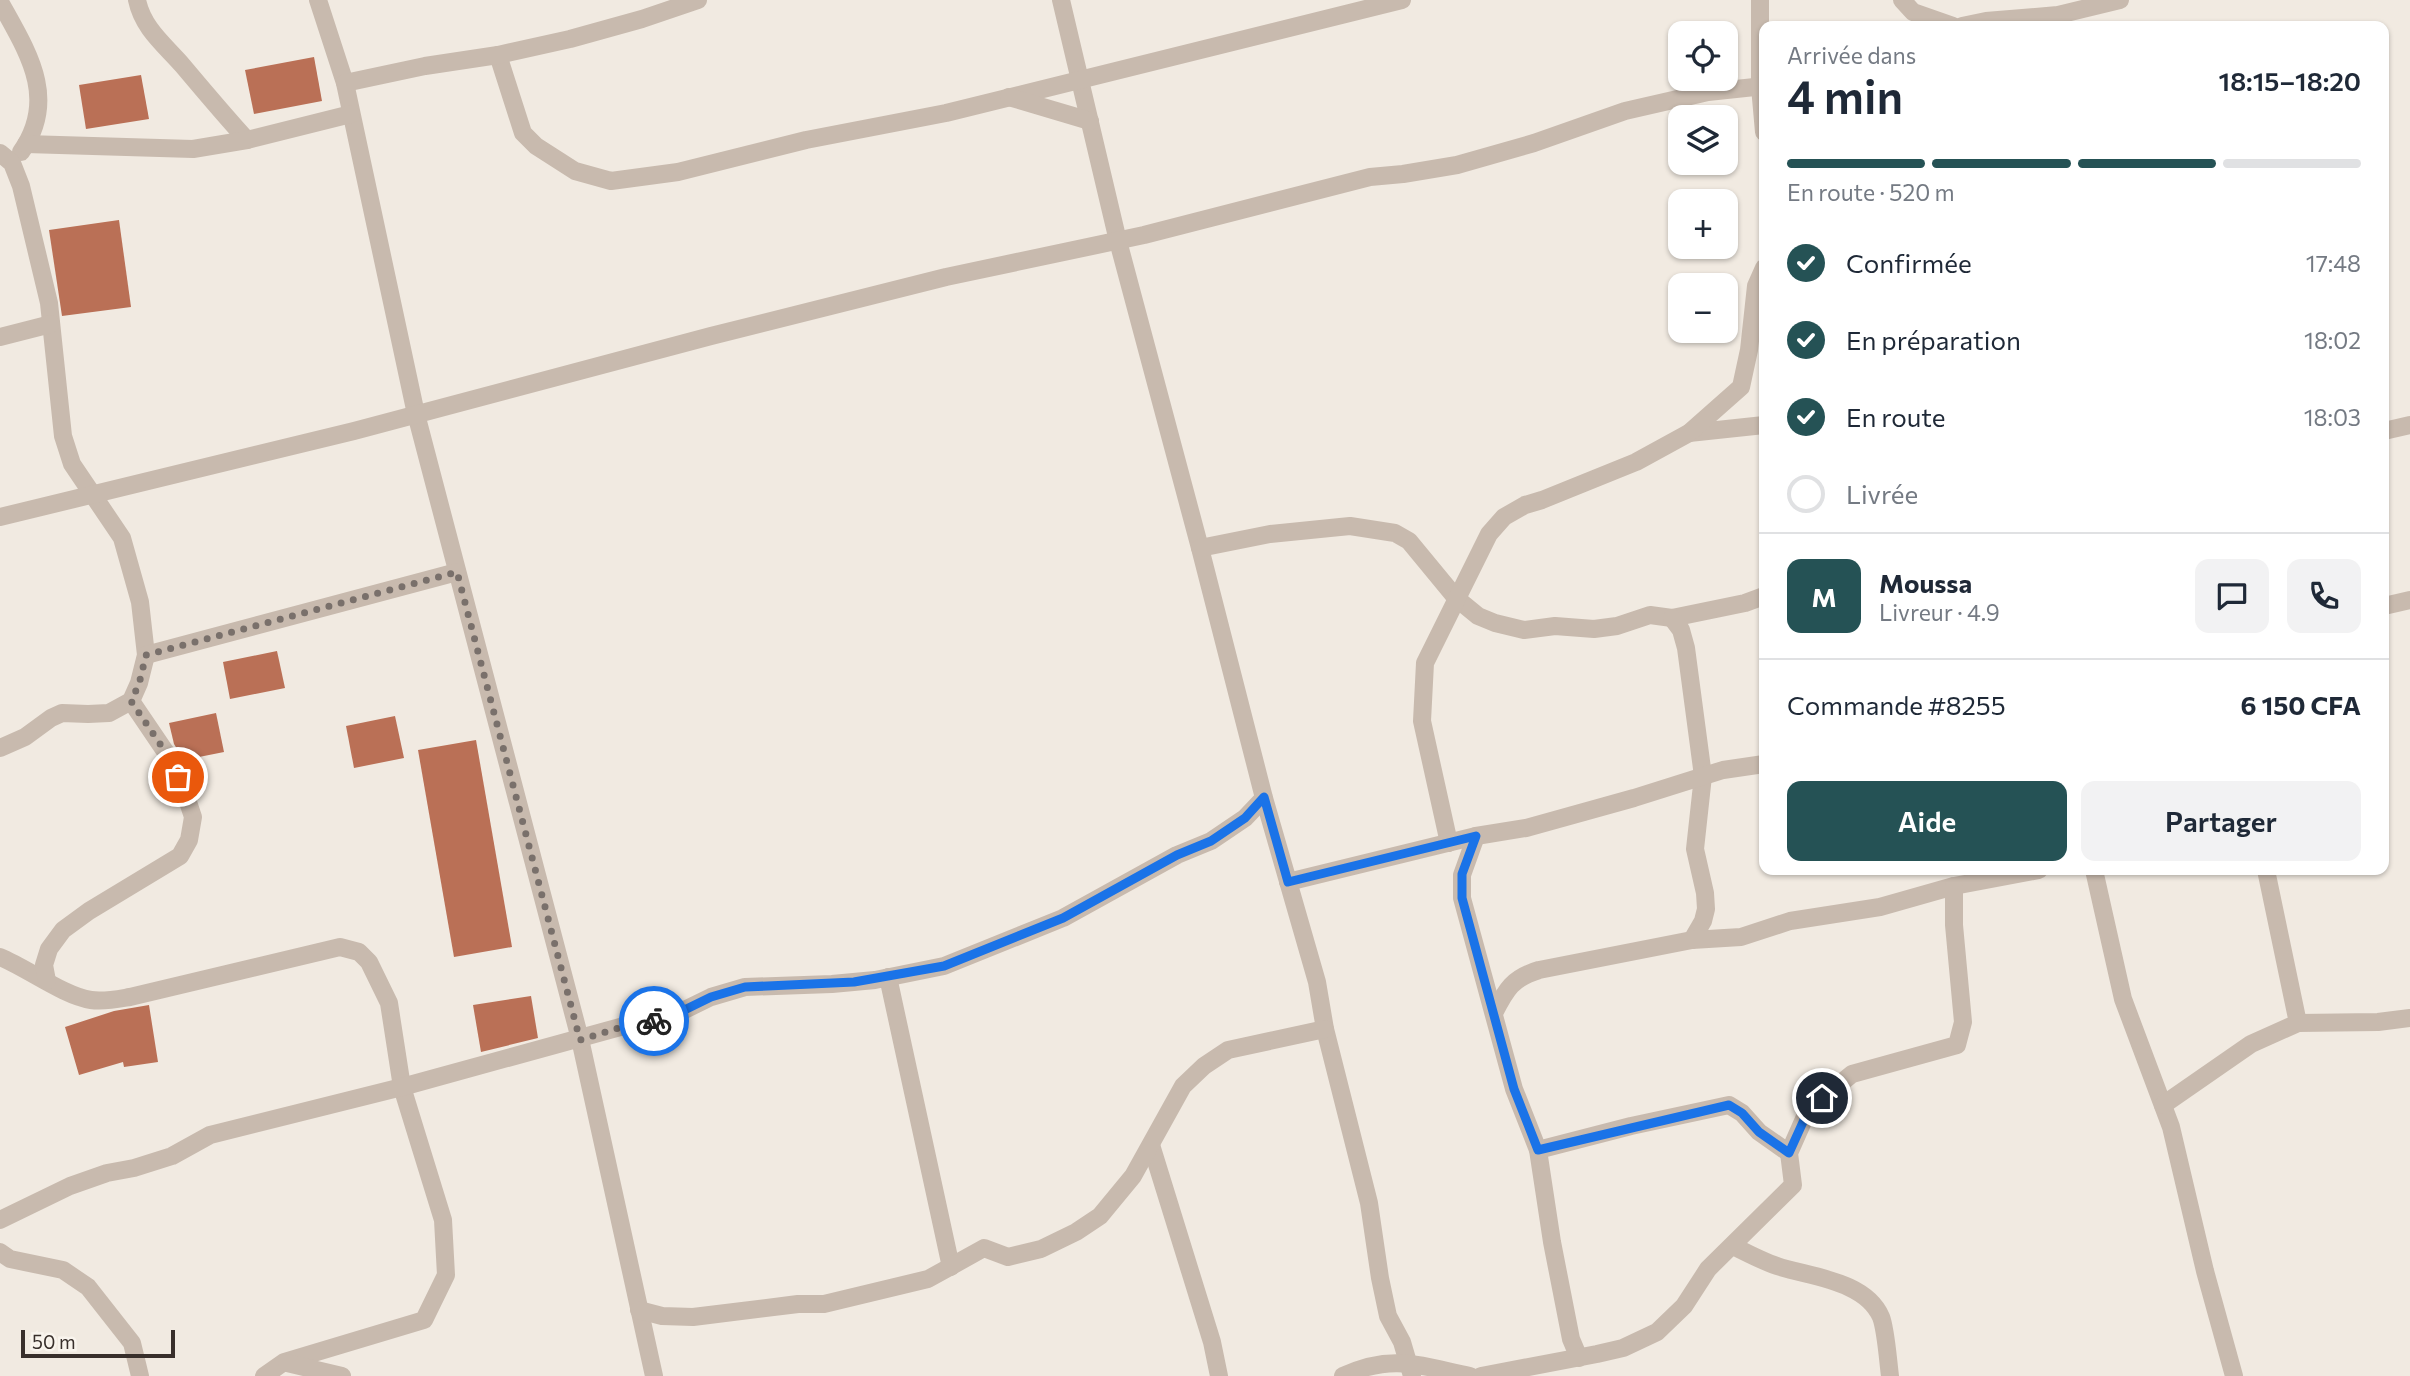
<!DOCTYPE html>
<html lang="fr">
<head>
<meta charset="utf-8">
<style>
	:root { --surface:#fff; --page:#f2f2f3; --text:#1f2937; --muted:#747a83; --line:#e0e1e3; --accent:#255255 }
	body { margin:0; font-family:Commissioner,sans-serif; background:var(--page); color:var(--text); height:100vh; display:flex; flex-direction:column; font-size:26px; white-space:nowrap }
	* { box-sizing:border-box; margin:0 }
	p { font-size:23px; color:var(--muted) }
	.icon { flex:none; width:38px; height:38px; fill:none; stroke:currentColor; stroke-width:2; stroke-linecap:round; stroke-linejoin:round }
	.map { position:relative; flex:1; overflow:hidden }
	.side { position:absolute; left:1759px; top:21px; width:630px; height:854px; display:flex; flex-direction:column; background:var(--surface); border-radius:14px; box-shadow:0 2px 5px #0004 }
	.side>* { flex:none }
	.controls { position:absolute; left:1668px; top:21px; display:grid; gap:14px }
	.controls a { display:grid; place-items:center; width:70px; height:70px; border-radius:14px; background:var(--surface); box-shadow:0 2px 5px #0004; font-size:35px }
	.scale { position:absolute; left:21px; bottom:18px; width:154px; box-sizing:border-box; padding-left:7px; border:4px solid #382f2b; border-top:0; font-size:19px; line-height:24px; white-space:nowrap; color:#382f2b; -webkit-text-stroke:5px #f9f4ed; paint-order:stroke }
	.pin { position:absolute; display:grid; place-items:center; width:60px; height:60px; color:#fff; margin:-30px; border:4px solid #fff; border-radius:50%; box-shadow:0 2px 7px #0007 }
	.courier { position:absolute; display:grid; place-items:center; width:70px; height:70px; margin:-35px; border:5px solid #1a73e8; border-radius:50%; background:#fff; color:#222; box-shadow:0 2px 9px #0007 }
	.overview em { font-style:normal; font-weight:600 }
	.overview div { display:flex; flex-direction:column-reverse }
	.overview { display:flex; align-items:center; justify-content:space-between; height:119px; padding:0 28px }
	h1 { font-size:46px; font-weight:600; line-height:52px }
	.bar { display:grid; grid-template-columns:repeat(4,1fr); gap:10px 7px; align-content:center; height:84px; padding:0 28px }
	.bar i { height:9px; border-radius:5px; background:var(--line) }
	.bar .active { background:var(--accent) }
	.bar p { grid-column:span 4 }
	.line { display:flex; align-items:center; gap:18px; padding:0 28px; border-top:2px solid var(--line) }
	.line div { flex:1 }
	.round { display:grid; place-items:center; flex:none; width:74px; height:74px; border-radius:14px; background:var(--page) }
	ol { padding:0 28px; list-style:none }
	li { display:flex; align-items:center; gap:21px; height:77px }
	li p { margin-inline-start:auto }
	li .icon { padding:7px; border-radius:50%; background:var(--accent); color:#fff; stroke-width:4 }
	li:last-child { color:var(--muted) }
	li i { width:38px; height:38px; border:4px solid var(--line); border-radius:50% }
	.primary-button { display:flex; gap:14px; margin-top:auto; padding:14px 28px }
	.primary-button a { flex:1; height:80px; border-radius:14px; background:var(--accent); color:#fff; font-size:28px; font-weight:600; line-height:80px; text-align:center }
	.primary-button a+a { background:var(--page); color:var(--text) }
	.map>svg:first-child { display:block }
	.building { fill:#ba7056 }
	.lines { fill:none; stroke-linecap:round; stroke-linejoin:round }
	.street { stroke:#c8baae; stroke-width:18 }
	.done { stroke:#79706b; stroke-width:7; stroke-dasharray:0 12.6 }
	.route { stroke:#1a73e8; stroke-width:9 }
</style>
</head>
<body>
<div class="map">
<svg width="2410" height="1376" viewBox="0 0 2410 1376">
	<rect width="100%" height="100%" fill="#f1eae1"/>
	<g class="building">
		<path d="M 314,57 L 322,101 L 254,114 L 245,70 Z"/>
		<path d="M 141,75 L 149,119 L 86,129 L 79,85 Z"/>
		<path d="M 119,220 L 131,307 L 62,316 L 49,230 Z"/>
		<path d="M 277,651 L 285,688 L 230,699 L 223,662 Z"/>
		<path d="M 216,713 L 224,752 L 184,760 L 174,744 L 169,723 Z"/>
		<path d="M 395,716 L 404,758 L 354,768 L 346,726 Z"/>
		<path d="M 476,740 L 512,947 L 454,957 L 418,750 Z"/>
		<path d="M 531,996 L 538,1038 L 481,1052 L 473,1005 Z"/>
		<path d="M 149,1005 L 158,1062 L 124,1067 L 123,1062 L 79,1075 L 65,1027 L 114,1011 Z"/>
	</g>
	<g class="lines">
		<g class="street">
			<path d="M 137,0 C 143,29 165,45 183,66 C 204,91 225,116 247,140"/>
			<path d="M 318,0 L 345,83 L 416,414 L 580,1039 L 654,1376"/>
			<path d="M 1061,0 L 1118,241 L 1200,548 L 1264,798 L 1317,982 L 1325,1029 L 1369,1203 L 1380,1278 L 1388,1316 L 1402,1342 L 1412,1376"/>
			<path d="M 1760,0 L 1760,87 L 1764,132"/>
			<path d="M 1902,0 L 1913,12 L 1953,26"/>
			<path d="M 0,2 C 27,51 59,98 21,152"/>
			<path d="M 1962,26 L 1986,21 L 2058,15 L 2120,0"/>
			<path d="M 498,55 L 523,133 L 536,146 L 575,171 L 611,181 L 678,172 L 806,140 L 946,113 L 1402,0"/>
			<path d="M 345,83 L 425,66 L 498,55 L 570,39 L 642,19 L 698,0"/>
			<path d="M 1009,97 L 1090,121"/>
			<path d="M 26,144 L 193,149 L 247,140 L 351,114"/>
			<path d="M 0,153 L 12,163 L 21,186 L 49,303 L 63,436 L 72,464 L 122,538 L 140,602 L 146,655 L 139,683 L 131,701 L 109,713 L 88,714 L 62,713 L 51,718 L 25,737 L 0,748"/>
			<path d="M 0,337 L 51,324"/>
			<path d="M 2384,431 L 2410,425"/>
			<path d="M 1689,433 L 1764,425"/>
			<path d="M 0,517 L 354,431 L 711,336 L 946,277 L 1144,235 L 1370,177 L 1403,174 L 1457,165 L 1534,143 L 1625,111 L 1708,92 L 1764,86"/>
			<path d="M 1200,548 L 1270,534 L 1350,526 L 1395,533 L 1409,541 L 1456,598 L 1478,616 L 1495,623 L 1524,630 L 1555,626 L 1594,629 L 1617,626 L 1650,615 L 1672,618 L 1745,603 L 1764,596"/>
			<path d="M 2384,606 L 2410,600"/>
			<path d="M 1672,618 L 1681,630 L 1686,648 L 1703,776 L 1695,849 L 1705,893 L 1706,909 L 1703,921 L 1692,940"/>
			<path d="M 146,655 L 457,572"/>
			<path d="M 1476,836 L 1462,875 L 1462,898 L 1514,1089 L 1538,1150 L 1552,1242 L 1571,1339 L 1579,1358"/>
			<path d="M 1449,843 L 1422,721 L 1425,663 L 1489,534 L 1504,517 L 1525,505 L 1542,500 L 1636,462 L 1689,433 L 1741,387 L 1749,350 L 1756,286 L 1764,268"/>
			<path d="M 2094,870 L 2123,999 L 2171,1127 L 2205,1271 L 2234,1376"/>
			<path d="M 2266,870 L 2298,1023"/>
			<path d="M 1288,882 L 1476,836 L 1526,828 L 1634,798 L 1723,770 L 1764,764"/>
			<path d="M 0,957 C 27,968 64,996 91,1000 C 104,1002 118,999 130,997 L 340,947 L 359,952 L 369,962 L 389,1003 L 402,1087 L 443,1220 L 446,1275 L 424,1320 L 284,1362 L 264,1376"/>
			<path d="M 888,977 L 951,1267"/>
			<path d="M 47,981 L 44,965 L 49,949 L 63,930 L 89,911 L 180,856 L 189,840 L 193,817 L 185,793 L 171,760 L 131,701"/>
			<path d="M 1494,1013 C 1506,990 1512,978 1539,970 L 1692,940 L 1741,937 L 1790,921 L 1880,907 L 1954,886 L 2039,870"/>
			<path d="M 2163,1105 L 2251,1044 L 2298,1023 L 2378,1022 L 2410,1018"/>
			<path d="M 1151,1145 L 1212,1342 L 1219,1376"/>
			<path d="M 1538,1150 L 1631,1126 L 1729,1105 L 1742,1113 L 1759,1132 L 1789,1153"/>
			<path d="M 0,1220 L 70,1186 L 107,1173 L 134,1168 L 172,1156 L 210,1135 L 402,1087 L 631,1024 L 668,1018 L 711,997 L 745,987 L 832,984 L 875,980 L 944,966 L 1063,918 L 1177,855 L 1211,841 L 1245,818 L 1264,798"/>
			<path d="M 1733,1246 C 1747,1253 1762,1261 1777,1266 C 1809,1277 1865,1280 1881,1317 C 1886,1330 1888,1361 1890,1376"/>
			<path d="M 0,1252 L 10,1259 L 63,1270 L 88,1287 L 132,1343 L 140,1376"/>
			<path d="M 639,1310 L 662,1316 L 693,1317 L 798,1304 L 824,1304 L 928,1279 L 984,1248 L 1008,1257 L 1041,1249 L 1076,1232 L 1100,1216 L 1133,1176 L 1183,1086 L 1204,1066 L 1228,1050 L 1325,1029"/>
			<path d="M 287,1363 L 342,1376"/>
			<path d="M 1343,1376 C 1392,1353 1421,1366 1470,1376"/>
			<path d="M 1481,1376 L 1597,1354 L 1623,1348 L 1657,1332 L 1684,1306 L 1708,1269 L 1793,1185 L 1789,1153 L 1808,1110 L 1852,1074 L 1957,1045 L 1963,1022 L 1954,925 L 1954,886"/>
		</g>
	</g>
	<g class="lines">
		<path class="done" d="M 178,777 L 171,760 L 131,701 L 139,684 L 146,655 L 457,572 L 580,1040 L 631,1024 L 654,1021"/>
		<path class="route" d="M 654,1021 L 668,1018 L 711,997 L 745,987 L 854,982 L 944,966 L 1063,918 L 1177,855 L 1211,841 L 1245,818 L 1264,797 L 1288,882 L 1476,836 L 1462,874 L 1462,898 L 1514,1089 L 1538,1150 L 1729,1105 L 1742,1113 L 1759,1132 L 1789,1153 L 1808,1111 L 1822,1098"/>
	</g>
</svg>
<div class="controls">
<a><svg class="icon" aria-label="locate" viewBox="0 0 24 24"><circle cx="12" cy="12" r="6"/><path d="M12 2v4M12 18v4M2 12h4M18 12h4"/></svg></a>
<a><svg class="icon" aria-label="layers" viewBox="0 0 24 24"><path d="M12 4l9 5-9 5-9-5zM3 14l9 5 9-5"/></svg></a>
<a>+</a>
<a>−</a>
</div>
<div class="scale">50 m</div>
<div class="pin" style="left:178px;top:777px;background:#ea580c"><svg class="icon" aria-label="bag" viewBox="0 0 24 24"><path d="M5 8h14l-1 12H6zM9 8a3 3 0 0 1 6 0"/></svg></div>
<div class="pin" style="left:1822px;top:1098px;background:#1f2937"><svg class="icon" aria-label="home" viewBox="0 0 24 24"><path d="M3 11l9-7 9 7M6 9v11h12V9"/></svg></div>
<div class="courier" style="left:654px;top:1021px"><svg class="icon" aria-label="bike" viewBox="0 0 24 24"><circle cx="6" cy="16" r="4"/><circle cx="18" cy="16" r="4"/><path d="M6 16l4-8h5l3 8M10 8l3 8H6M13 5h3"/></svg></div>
<section class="side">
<div class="overview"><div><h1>4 min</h1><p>Arrivée dans</p></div><em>18:15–18:20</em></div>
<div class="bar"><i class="active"></i><i class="active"></i><i class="active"></i><i></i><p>En route · 520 m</p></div>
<ol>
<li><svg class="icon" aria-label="check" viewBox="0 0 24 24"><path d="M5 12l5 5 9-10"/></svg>Confirmée<p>17:48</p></li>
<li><svg class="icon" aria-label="check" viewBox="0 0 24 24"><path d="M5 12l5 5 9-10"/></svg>En préparation<p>18:02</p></li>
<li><svg class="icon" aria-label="check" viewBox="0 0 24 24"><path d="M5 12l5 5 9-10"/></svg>En route<p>18:03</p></li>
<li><i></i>Livrée</li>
</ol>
<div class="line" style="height:126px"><b class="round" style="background:var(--accent);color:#fff">M</b><div><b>Moussa</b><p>Livreur · 4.9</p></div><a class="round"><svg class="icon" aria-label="chat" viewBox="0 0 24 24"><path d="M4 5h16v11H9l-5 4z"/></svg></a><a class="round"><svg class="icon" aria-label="phone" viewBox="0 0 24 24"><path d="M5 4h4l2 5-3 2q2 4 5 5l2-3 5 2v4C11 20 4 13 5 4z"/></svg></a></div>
<div class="line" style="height:91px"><div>Commande #8255</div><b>6 150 CFA</b></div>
<div class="primary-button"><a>Aide</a><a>Partager</a></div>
</section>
</div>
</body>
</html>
